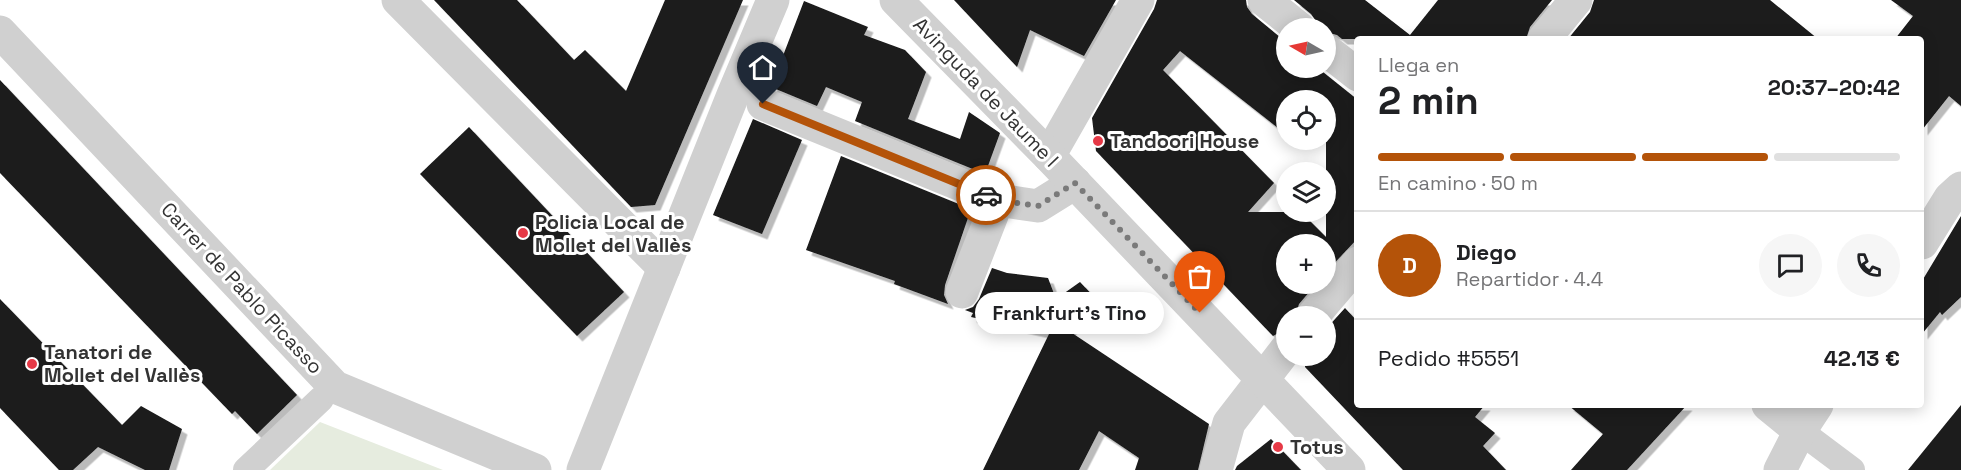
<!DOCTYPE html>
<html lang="es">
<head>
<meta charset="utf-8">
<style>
	:root { --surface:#fff; --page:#f6f6f6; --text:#202124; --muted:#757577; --line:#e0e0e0; --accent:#b45309 }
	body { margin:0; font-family:"Space Grotesk",sans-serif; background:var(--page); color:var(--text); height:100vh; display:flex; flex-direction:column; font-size:22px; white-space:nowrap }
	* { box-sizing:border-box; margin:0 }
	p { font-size:20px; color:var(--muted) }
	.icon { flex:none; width:33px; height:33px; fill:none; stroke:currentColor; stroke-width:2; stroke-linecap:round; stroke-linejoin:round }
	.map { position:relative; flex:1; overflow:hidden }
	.details { position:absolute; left:1354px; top:36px; width:570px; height:372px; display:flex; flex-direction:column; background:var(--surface); border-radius:6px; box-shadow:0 3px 15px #0003 }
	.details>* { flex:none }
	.needle { width:39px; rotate:279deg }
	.tools { position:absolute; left:1276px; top:18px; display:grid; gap:12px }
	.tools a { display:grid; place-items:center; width:60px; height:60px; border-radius:50%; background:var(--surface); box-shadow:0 3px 15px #0003; font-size:30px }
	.pin { position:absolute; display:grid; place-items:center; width:51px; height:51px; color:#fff; margin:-62px -26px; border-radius:50% 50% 50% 0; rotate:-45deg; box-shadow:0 0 6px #0007 }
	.pin .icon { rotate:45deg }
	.courier { position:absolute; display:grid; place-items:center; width:60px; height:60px; margin:-30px; border:4px solid #b45309; border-radius:50%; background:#fff; color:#222; box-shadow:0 2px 8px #0007 }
	.bubble { position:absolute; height:42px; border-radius:21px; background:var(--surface); box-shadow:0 3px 15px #0003; font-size:20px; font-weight:700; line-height:42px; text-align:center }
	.summary em { font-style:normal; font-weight:700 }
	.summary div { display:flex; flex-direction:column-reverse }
	.summary { display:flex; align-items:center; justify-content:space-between; height:102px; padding:0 24px }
	h1 { font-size:39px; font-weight:700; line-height:45px }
	.bar { display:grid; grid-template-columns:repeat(4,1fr); gap:9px 6px; align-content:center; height:72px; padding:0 24px }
	.bar i { height:8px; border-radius:4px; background:var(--line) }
	.bar .current { background:var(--accent) }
	.bar p { grid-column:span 4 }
	.line { display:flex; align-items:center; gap:15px; padding:0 24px; border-top:2px solid var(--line) }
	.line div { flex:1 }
	.round { display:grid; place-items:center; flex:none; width:63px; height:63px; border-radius:32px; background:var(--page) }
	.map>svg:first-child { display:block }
	.green { fill:#e6ecdf }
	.building { fill:#1a1a1a; fill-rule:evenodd; filter:url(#shadow) }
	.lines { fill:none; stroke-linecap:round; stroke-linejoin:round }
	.pedestrian { stroke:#d0d0d0; stroke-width:26 }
	.minor { stroke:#d0d0d0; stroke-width:33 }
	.tertiary { stroke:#d0d0d0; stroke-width:33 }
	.done { stroke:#7a7a7a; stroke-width:6; stroke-dasharray:0 10.8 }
	.route { stroke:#b45309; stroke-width:8 }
	.poi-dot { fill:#e63946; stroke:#fff; stroke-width:2 }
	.labels { text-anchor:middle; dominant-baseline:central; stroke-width:6; stroke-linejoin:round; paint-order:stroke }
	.street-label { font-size:20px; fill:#333; stroke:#fff }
	.poi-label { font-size:20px; font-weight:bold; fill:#333; stroke:#fff; text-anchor:start }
</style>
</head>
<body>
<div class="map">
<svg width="1961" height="470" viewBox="0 0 1961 470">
	<defs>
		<filter id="shadow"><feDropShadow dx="5.5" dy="5.5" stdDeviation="0" flood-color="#0004"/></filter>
	</defs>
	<rect width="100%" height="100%" fill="#fff"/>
	<path class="green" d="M 320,422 L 443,470 L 270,470 Z"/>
	<g class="building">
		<path d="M 434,0 L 517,0 L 574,60 L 585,50 L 626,91 L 665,0 L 743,0 L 655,205 L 631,207 Z"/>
		<path d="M 954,0 L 1116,0 L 1084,56 L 1030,30 L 1017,67 Z"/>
		<path d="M 1157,0 L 1246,0 L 1247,7 L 1252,14 L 1287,43 L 1287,68 L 1318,68 L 1358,100 L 1358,238 L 1326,272 L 1326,244 L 1287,244 L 1287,284 L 1316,284 L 1299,304 L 1295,316 L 1287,316 L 1287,328 L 1273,336 L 1096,151 L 1092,118 L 1154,9 ZM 1180,51 L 1287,135 L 1287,100 L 1326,100 L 1326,237 L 1301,212 L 1248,212 L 1274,183 L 1163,70 Z"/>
		<path d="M 1294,0 L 1365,0 L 1410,35 L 1438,0 L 1552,0 L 1530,27 L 1526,39 L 1342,39 L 1337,35 L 1326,32 L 1326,28 L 1317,28 L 1316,21 L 1311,14 Z"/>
		<path d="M 1594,0 L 1770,0 L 1818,39 L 1568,39 L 1590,12 Z"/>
		<path d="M 1891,0 L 1961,0 L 1961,106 L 1949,96 L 1922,130 L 1922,39 L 1895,39 L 1913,16 Z"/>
		<path d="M 804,1 L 868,27 L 864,35 L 905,50 L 926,72 L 908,119 L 960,139 L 969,112 L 1000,133 L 985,174 L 855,121 L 862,102 L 826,87 L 817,106 L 771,87 Z"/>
		<path d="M 0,80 L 297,395 L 257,434 L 235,411 L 232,414 L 0,173 Z"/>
		<path d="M 753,119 L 802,140 L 762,234 L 713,215 Z"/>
		<path d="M 469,127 L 624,292 L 577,336 L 420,174 Z"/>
		<path d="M 841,156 L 971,209 L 945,285 L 944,295 L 948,304 L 894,284 L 895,281 L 806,250 Z"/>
		<path d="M 1961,216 L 1961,297 L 1942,315 L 1940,312 L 1922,334 L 1922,281 Z"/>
		<path d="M 992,268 L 1007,273 L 1048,278 L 1056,299 L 1080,282 L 1098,301 L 1069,331 L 1209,424 L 1198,470 L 1135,470 L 1139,458 L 1099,431 L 1079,470 L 983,470 L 1049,334 L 971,317 L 973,313 L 965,310 L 973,307 L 979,299 Z"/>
		<path d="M 0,299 L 122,425 L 141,406 L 182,429 L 169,470 L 145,470 L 98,447 L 73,470 L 59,470 L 0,408 Z"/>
		<path d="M 1345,308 L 1358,322 L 1358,405 L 1485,405 L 1475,417 L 1495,433 L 1483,446 L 1506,470 L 1403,470 L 1305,367 L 1306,356 L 1326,356 L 1326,329 Z"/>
		<path d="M 1568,405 L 1687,405 L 1627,470 L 1571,470 L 1603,434 Z"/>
		<path d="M 1961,405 L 1961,470 L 1908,470 Z"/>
		<path d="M 1271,439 L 1301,470 L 1235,470 L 1237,466 Z"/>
	</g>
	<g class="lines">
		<g class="pedestrian">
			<path d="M 1800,431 L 1852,470"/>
			<path d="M 246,470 L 321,399"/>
		</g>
		<g class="minor">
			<path d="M 398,0 L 664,268"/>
			<path d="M 1264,0 L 1299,28"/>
			<path d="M 0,32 L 335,387 L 535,470"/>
			<path d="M 1544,39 L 1576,0"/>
			<path d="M 1326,50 L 1358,75"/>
			<path d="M 763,104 L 998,200 L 1038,206 L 1075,183"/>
			<path d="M 1049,156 L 1138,0"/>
			<path d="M 1922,243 L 1950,198 L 1961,188"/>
			<path d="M 962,292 L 998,200"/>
			<path d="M 1313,316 L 1358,263"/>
			<path d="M 1768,405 L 1800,431"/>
			<path d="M 583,470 L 733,95 L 773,0"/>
			<path d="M 1216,470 L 1229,423 L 1287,348"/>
			<path d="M 1780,470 L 1800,431 L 1817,405"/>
		</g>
		<path class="tertiary" d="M 896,0 L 1049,156 L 1349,470"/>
	</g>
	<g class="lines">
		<path class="done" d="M 986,195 L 998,200 L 1038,206 L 1075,183 L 1200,313"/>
		<path class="route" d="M 763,104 L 986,195"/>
	</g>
	<g class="poi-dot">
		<circle cx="1098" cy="141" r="6"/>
		<circle cx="523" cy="233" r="6"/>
		<circle cx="32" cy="364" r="6"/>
		<circle cx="1278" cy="447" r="6"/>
	</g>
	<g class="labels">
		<g class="street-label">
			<text transform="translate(986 92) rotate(46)">Avinguda de Jaume I</text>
			<text transform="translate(242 288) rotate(47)">Carrer de Pablo Picasso</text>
		</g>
		<g class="poi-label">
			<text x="1110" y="141">Tandoori House</text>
			<text x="535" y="222">Policia Local de<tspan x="535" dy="23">Mollet del Vallès</tspan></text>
			<text x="44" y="352">Tanatori de<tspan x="44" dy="23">Mollet del Vallès</tspan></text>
			<text x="1290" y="447">Totus</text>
		</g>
	</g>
</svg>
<div class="tools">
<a><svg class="needle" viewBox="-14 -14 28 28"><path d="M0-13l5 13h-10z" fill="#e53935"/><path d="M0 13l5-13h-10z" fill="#757577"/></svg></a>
<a><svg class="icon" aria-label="locate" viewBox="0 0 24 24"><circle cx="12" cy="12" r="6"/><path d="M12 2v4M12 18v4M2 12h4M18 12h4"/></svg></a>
<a><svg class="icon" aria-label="layers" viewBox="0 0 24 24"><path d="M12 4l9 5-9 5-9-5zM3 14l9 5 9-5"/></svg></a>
<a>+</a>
<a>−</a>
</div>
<div class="pin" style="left:1200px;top:313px;background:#ea580c"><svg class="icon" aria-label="bag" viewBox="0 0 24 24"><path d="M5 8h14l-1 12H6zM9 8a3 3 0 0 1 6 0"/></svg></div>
<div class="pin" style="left:763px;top:104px;background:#1f2937"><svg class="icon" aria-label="home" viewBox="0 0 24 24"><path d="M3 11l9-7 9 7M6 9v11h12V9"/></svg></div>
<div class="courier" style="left:986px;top:195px"><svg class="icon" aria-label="car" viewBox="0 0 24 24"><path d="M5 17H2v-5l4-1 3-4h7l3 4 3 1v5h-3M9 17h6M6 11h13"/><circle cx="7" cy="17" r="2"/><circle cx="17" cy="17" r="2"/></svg></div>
<div class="bubble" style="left:975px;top:292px;width:189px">Frankfurt's Tino</div>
<section class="details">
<div class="summary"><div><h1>2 min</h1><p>Llega en</p></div><em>20:37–20:42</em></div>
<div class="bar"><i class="current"></i><i class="current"></i><i class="current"></i><i></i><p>En camino · 50 m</p></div>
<div class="line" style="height:108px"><b class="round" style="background:var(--accent);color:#fff">D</b><div><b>Diego</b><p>Repartidor · 4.4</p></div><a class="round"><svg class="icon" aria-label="chat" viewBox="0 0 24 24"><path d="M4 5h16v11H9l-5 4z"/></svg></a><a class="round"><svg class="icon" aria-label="phone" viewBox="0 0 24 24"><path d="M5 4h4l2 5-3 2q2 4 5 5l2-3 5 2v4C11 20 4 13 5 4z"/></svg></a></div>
<div class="line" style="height:78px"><div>Pedido #5551</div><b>42.13 €</b></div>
</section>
</div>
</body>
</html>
